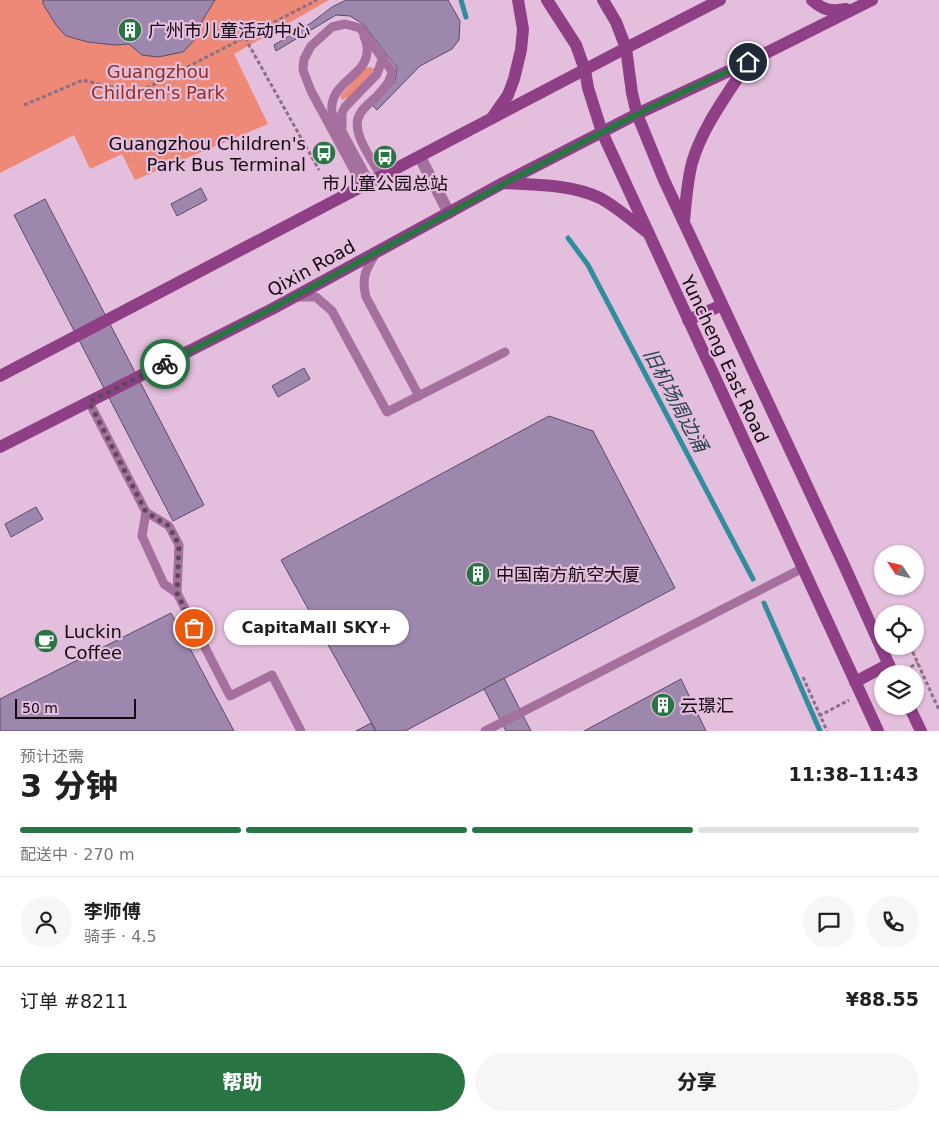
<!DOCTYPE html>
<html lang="zh">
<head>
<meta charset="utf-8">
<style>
	:root { --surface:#fff; --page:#f6f6f6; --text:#202124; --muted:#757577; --line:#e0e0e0; --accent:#297443 }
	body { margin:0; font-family:"DejaVu Sans","Noto Sans SC",sans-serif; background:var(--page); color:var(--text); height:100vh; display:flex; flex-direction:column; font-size:19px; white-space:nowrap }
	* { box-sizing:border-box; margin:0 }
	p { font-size:16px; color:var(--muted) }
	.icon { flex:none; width:28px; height:28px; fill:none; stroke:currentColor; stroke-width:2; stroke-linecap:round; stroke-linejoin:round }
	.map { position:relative; height:731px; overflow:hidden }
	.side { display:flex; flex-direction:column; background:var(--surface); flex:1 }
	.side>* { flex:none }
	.needle { width:32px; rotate:305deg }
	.controls { position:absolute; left:874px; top:545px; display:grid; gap:10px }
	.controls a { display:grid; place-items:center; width:50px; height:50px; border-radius:50%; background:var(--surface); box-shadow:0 1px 4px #0004; font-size:25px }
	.scale { position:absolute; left:15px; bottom:12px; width:121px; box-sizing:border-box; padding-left:5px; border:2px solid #140812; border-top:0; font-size:14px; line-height:18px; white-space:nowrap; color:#140812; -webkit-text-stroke:4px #e3bedd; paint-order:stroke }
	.pin { position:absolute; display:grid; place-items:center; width:42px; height:42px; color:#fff; margin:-21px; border:2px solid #fff; border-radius:50%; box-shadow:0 1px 5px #0007 }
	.courier { position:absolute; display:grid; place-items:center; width:50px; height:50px; margin:-25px; border:4px solid #297443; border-radius:50%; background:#fff; color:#222; box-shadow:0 1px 6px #0007 }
	.bubble { position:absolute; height:35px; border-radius:18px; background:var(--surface); box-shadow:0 1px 4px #0004; font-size:16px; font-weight:800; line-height:35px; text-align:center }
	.overview em { font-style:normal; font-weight:800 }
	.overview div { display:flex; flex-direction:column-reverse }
	.overview { display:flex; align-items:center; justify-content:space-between; height:85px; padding:0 20px }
	h1 { font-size:32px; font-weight:800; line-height:38px }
	.bar { display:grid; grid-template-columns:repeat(4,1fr); gap:8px 5px; align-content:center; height:60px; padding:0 20px }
	.bar i { height:6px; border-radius:4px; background:var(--line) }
	.bar .on { background:var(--accent) }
	.bar p { grid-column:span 4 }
	.line { display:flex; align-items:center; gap:12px; padding:0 20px; border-top:1px solid var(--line) }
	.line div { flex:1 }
	.round { display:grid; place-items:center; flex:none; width:52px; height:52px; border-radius:26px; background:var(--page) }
	.primary-button { display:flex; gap:10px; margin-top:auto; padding:10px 20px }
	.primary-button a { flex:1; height:58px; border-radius:30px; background:var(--accent); color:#fff; font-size:20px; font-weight:800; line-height:58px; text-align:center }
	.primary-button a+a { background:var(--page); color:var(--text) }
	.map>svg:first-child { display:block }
	.green { fill:#ed8976 }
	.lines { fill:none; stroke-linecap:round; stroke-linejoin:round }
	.stream { stroke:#308d9d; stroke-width:5 }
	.building { fill:#9d87ac; stroke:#5d496a }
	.path { stroke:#8a7086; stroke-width:3; stroke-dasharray:4 2.5; stroke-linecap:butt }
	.service { stroke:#a56f9e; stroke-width:9 }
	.tertiary { stroke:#a56f9e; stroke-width:12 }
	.secondary { stroke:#8e3f86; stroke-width:12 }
	.done { stroke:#5c4859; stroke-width:5; stroke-dasharray:0 9 }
	.route { stroke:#297443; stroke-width:6 }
	.labels { text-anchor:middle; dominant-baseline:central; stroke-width:4.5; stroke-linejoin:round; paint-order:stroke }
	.poi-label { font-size:18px; fill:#140812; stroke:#e3bedd; text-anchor:start }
	.park-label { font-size:18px; fill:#942d1d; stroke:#e3bedd }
	.street-label { font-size:18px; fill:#140812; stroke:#e3bedd }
	.water-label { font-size:19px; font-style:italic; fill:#264348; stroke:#e3bedd }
</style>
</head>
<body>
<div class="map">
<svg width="939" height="731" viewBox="0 0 939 731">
	<rect width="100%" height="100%" fill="#e3bedd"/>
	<g class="green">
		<path d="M 0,0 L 329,0 L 234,54 L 268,124 L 135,180 L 122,154 L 90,169 L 74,135 L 0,173 Z"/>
		<path d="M 370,67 L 375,69 L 349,97 L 341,100 L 341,95 L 365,68 Z"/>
	</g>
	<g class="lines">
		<g class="stream">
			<path d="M 461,0 L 466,17"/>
			<path d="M 568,238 L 588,265 L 753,579"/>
			<path d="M 764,603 L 820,731"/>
		</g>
	</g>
	<g class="building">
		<path d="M 43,0 L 215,0 L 202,21 L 200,34 L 183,52 L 158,57 L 142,55 L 129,44 L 114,45 L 88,42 L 66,36 L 56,25 L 43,4 Z"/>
		<path d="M 346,0 L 448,0 L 460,21 L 459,40 L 452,49 L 420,66 L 377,110 L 372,105 L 395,81 L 397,68 L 363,24 L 350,16 L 336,15 L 276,51 L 274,45 L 311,23 L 332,7 Z"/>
		<path d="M 201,188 L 207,200 L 177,216 L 171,204 Z"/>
		<path d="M 45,199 L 204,505 L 173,521 L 14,215 Z"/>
		<path d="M 304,368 L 310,379 L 278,397 L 272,386 Z"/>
		<path d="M 549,416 L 593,431 L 675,588 L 405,731 L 376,731 L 281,560 Z"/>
		<path d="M 36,507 L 43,519 L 11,537 L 5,524 Z"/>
		<path d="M 171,613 L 234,731 L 0,731 L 0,699 Z"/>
		<path d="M 504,678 L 531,731 L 506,731 L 484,689 Z"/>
		<path d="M 681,679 L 706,731 L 584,731 Z"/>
		<path d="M 371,723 L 376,731 L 356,731 Z"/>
	</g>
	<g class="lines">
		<g class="path">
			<path d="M 245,38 L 319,170"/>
			<path d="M 24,105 L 83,80 L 131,92 L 141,91 L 317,0"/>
			<path d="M 893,610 L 895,614"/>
			<path d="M 910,646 L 939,710"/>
			<path d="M 905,670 L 918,663"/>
			<path d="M 803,677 L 827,731"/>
			<path d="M 819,716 L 849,700"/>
		</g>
		<g class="service">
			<path d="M 364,36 C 366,41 368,47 367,52 C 366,77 328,82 332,113 L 370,183"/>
			<path d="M 342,128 L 342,113 L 345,107 L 377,74 L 383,57"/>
			<path d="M 363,187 L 311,91 L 303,70 L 304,59 L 311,46 L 332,27 L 345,24 L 360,28 L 392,71 C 391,81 385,87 379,94 C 373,101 364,106 360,114 C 349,131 373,161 382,177"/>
			<path d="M 376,253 C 366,269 361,277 366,297 L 419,396"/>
			<path d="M 295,297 L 316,297 L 332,311 L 387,412 L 505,352"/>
			<path d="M 89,402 L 146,512 L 169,526 L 179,545 L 177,593"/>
			<path d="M 146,512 L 142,536 L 164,584 L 177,593 L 230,696 L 272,675 L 301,731"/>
			<path d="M 485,731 L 803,568"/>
		</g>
		<path class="tertiary" d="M 420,157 L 449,213"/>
		<g class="secondary">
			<path d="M 547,0 L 576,45 L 585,70 L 588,88 L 602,132 L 878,731"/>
			<path d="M 603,0 L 616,22 L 626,48 L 632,93 L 637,114 L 664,180 L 844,565 L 893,674"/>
			<path d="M 812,0 C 823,10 831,12 846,9"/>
			<path d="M 492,118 L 508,95 L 514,79 L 521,50 L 523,29 L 518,0"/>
			<path d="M 503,183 C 535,185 570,184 600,198 C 617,207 632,221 648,233"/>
			<path d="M 684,221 C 686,201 687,182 692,163 C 702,127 728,94 748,62"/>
			<path d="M 688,320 L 722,305"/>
			<path d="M 0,376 L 626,48 L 720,0"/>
			<path d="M 0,447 L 274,308 L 503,183 L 637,114 L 748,62 L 872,0"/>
			<path d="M 855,682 L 889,664"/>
			<path d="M 909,706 L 921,731"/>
		</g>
	</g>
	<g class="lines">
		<path class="done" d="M 165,364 L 89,402 L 146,512 L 169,526 L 179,545 L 177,593 L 194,628"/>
		<path class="route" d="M 165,364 C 323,284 477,195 636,115 C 673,96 711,79 748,62"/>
	</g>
	<defs>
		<g id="building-disc" transform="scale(1.25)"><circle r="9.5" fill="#297443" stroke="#e3bedd"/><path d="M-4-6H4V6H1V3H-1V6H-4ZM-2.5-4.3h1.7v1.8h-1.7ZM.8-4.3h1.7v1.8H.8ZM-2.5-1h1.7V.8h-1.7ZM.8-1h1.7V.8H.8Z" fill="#fff"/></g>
		<g id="bus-disc" transform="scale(1.25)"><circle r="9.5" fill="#297443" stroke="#e3bedd"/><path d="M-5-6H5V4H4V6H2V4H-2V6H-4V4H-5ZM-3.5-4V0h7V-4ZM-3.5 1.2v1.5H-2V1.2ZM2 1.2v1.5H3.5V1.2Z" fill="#fff"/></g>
		<g id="cafe-disc" transform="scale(1.25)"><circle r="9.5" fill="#297443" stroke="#e3bedd"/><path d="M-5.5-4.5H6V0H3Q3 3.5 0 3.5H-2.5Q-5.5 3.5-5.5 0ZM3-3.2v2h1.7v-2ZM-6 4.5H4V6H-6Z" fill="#fff"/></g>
	</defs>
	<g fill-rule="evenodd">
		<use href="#building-disc" x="130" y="30"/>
		<use href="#bus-disc" x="324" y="153"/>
		<use href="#bus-disc" x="385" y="157"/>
		<use href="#building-disc" x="478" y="574"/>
		<use href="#cafe-disc" x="46" y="641"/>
		<use href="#building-disc" x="663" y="705"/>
	</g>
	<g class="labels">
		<g class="poi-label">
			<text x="148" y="30">广州市儿童活动中心</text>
			<text x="306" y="143" text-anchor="end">Guangzhou Children's<tspan x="306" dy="21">Park Bus Terminal</tspan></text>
			<text x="385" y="183" text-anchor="middle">市儿童公园总站</text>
			<text x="496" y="574">中国南方航空大厦</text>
			<text x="64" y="631">Luckin<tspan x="64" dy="21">Coffee</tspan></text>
			<text x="680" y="705">云璟汇</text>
		</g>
		<g class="park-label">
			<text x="158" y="71">Guangzhou<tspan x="158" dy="21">Children's Park</tspan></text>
		</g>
		<g class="street-label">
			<text transform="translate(311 268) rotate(-29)">Qixin Road</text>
			<text transform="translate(725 359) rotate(65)">Yuncheng East Road</text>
		</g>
		<g class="water-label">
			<text transform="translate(676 400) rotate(62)">旧机场周边涌</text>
		</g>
	</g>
</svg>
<div class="controls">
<a><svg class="needle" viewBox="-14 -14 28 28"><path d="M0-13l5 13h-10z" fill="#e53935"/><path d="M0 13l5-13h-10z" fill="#757577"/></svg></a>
<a><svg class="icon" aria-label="locate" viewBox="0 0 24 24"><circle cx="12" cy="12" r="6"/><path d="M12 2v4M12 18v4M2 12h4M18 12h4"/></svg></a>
<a><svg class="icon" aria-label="layers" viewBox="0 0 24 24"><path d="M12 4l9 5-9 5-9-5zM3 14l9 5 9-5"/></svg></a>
</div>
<div class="scale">50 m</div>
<div class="pin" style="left:194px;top:628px;background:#ea580c"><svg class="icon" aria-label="bag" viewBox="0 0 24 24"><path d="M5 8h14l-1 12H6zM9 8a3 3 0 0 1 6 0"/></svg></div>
<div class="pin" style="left:748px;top:62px;background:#1f2937"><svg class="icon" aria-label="home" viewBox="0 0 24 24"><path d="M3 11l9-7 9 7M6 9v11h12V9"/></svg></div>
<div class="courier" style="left:165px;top:364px"><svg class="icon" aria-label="bike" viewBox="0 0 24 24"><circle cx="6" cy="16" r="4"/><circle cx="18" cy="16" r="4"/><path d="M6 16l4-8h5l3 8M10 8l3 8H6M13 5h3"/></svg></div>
<div class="bubble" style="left:224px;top:610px;width:185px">CapitaMall SKY+</div>
</div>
<section class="side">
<div class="overview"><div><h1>3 分钟</h1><p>预计还需</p></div><em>11:38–11:43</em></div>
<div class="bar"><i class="on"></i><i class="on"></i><i class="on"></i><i></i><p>配送中 · 270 m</p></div>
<div class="line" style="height:90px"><a class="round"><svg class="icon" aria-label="person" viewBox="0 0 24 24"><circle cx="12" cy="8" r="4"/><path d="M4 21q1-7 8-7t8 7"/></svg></a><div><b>李师傅</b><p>骑手 · 4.5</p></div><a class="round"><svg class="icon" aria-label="chat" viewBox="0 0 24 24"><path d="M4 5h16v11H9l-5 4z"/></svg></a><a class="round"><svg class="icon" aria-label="phone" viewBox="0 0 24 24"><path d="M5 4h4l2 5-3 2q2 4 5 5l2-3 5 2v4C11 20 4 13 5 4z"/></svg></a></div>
<div class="line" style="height:65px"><div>订单 #8211</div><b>¥88.55</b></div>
<div class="primary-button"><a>帮助</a><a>分享</a></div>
</section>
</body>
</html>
